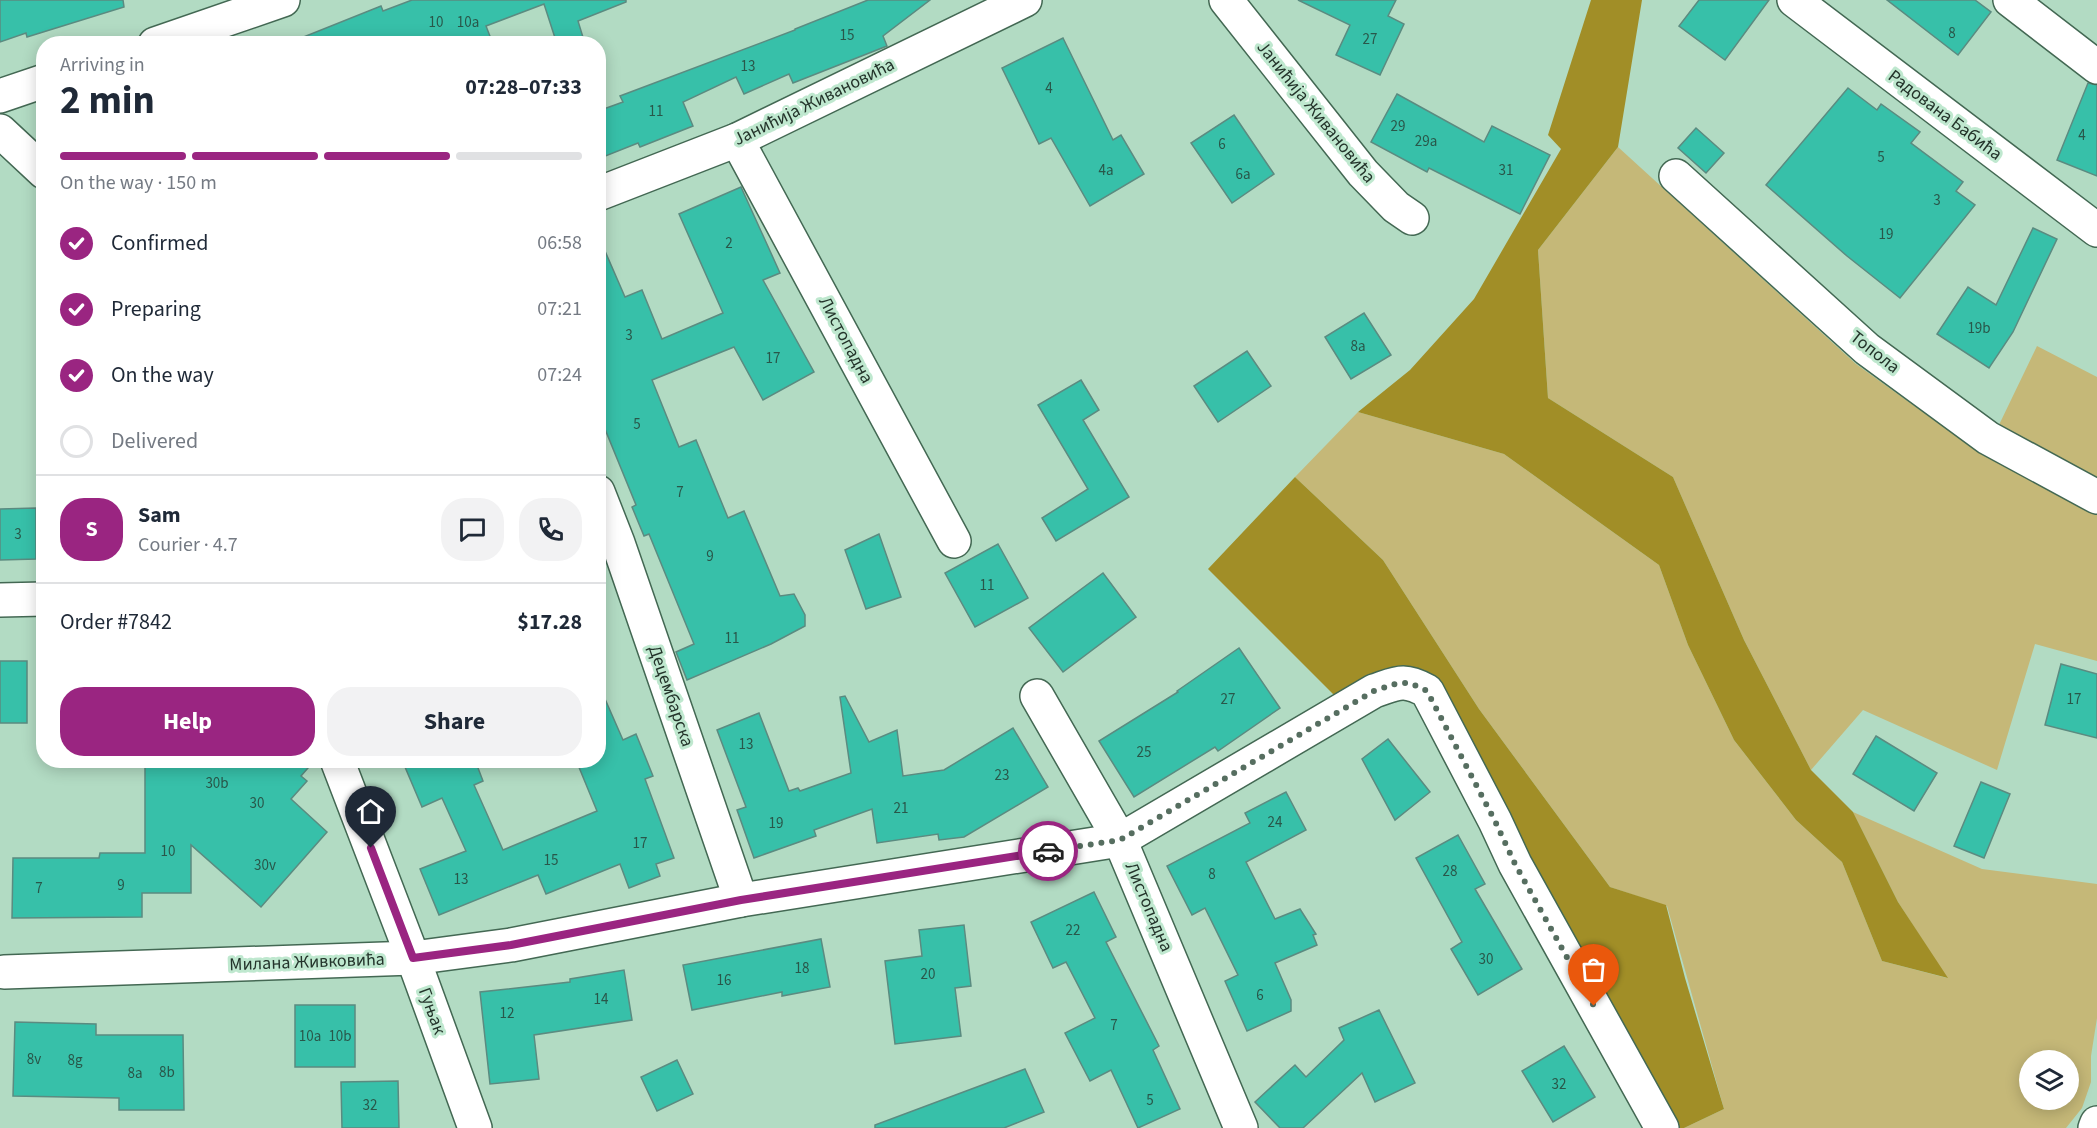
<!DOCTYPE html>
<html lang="en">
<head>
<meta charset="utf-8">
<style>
	:root { --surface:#fff; --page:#f2f2f3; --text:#1f2937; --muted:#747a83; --line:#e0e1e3; --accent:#9a2581 }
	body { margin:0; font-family:"Source Sans 3",sans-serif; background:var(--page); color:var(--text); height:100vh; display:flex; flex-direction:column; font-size:22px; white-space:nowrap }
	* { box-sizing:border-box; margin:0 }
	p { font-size:20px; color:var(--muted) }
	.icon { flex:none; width:33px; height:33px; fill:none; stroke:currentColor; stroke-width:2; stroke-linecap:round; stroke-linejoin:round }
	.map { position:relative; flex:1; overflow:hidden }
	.drawer { position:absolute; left:36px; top:36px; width:570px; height:732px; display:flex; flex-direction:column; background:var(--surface); border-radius:24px; box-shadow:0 3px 15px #0003 }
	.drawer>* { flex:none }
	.buttons { position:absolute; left:2019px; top:1050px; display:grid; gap:12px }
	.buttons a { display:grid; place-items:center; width:60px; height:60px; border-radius:50%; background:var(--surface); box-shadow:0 3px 15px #0003; font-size:30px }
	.pin { position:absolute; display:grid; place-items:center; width:51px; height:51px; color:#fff; margin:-62px -26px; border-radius:50% 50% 50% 0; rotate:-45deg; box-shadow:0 0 6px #0007 }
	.pin .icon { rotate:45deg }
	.courier { position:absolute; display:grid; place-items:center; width:60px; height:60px; margin:-30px; border:4px solid #9a2581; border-radius:50%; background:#fff; color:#222; box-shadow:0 2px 8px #0007 }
	.summary em { font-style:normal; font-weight:700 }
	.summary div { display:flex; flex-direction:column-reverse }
	.summary { display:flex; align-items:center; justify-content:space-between; height:102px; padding:0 24px }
	h1 { font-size:39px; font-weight:700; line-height:45px }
	.bar { display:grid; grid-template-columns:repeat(4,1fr); gap:9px 6px; align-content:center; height:72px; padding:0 24px }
	.bar i { height:8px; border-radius:4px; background:var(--line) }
	.bar .on { background:var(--accent) }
	.bar p { grid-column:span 4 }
	.line { display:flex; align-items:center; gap:15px; padding:0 24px; border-top:2px solid var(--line) }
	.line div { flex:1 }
	.round { display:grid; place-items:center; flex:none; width:63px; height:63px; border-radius:24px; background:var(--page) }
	ol { padding:0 24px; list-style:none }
	li { display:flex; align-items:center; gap:18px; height:66px }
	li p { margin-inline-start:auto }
	li .icon { padding:6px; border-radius:50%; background:var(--accent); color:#fff; stroke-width:4 }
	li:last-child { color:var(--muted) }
	li i { width:33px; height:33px; border:3px solid var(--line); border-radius:50% }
	.button { display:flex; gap:12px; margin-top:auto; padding:12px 24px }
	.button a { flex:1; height:69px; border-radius:24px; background:var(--accent); color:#fff; font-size:24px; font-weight:700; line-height:69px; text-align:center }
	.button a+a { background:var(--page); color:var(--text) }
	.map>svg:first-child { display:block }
	.green { fill:#c5b878; fill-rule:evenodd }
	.forest { fill:#a18e27 }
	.building { fill:#37c0a9; stroke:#5b8b80; stroke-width:1.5 }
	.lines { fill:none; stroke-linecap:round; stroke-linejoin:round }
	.street-casing { stroke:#436853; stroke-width:36 }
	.secondary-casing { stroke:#436853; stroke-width:36 }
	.street { stroke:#fff; stroke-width:33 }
	.secondary { stroke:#fff; stroke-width:33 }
	.done { stroke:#566e60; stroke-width:6; stroke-dasharray:0 10.8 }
	.route { stroke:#9a2581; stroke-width:8 }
	.labels { text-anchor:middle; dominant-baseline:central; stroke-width:6; stroke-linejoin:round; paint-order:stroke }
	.number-label { font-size:15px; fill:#29574a }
	.street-label { font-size:18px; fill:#24342b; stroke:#bfe8cf }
</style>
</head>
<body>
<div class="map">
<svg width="2097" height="1128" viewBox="0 0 2097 1128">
	<rect width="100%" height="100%" fill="#b2dbc3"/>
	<g class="green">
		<path d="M 1618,147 L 1856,364 L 1984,456 L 2037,346 L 2097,377 L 2097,661 L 2035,644 L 1997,770 L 1863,710 L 1811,770 L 1744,640 L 1673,477 L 1548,398 L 1538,250 Z"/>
		<path d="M 1358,412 L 1504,454 L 1659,565 L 1688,645 L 1734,740 L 1796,820 L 1842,862 L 1882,961 L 1947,978 L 1898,902 L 1853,812 L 1982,869 L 2097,884 L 2097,1018 L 2091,1056 L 2091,1082 L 2082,1108 L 2066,1128 L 1684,1128 L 1724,1109 L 1667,906 L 1610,887 L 1479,709 L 1383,560 L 1295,477 ZM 2030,1060 L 2068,1060 L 2068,1100 L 2030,1100 Z"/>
	</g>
	<g class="forest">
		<path d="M 1591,0 L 1642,0 L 1618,147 L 1538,250 L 1548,398 L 1673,477 L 1744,640 L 1811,770 L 1853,812 L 1898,902 L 1948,978 L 1882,961 L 1842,862 L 1796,820 L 1734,740 L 1688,645 L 1659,565 L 1504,454 L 1358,412 L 1410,370 L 1474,299 L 1561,149 L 1548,135 Z"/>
		<path d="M 1295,477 L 1383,560 L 1479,709 L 1610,887 L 1666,905 L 1685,978 L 1724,1109 L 1684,1128 L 1680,1128 L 1515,864 L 1467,745 L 1399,683 L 1336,697 L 1208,569 Z"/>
	</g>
	<g class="building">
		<path d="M 0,0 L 123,0 L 124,7 L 27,37 L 26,33 L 0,42 Z"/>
		<path d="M 412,0 L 626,0 L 626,2 L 578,21 L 585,44 L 557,44 L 544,4 L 486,26 L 493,44 L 291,44 L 291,42 L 381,6 L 383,11 Z"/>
		<path d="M 868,0 L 930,0 L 883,36 L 887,46 L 793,83 L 789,74 L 744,94 L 736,77 L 683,102 L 693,126 L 640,147 L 638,143 L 598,159 L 598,111 L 623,102 L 620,96 L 795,30 L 795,29 Z"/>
		<path d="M 1298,0 L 1396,0 L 1388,16 L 1404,24 L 1380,75 L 1336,55 L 1350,25 Z"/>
		<path d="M 1699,0 L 1769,0 L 1725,60 L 1679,26 Z"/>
		<path d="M 1887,0 L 1975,0 L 1991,12 L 1958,55 Z"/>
		<path d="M 1063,38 L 1113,140 L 1121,135 L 1144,174 L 1090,206 L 1051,138 L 1039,144 L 1002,68 Z"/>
		<path d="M 2088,83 L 2097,85 L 2097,176 L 2057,160 Z"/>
		<path d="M 1848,88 L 1877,110 L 1881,104 L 1920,132 L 1911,143 L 1963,182 L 1956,191 L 1975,205 L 1900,298 L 1847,256 L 1766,185 Z"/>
		<path d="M 1397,94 L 1484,142 L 1492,126 L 1550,155 L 1520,214 L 1429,168 L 1427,172 L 1371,142 Z"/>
		<path d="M 1234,115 L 1274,174 L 1232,203 L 1191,143 Z"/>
		<path d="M 1696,128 L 1724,153 L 1706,173 L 1678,148 Z"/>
		<path d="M 741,187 L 780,273 L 763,280 L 814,372 L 763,400 L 734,347 L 652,380 L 679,447 L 696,440 L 728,518 L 744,511 L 780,596 L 794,594 L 805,615 L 805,626 L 771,644 L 687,680 L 676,652 L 694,644 L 649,534 L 644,536 L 632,507 L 636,505 L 598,412 L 598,235 L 625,297 L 642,290 L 662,339 L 723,313 L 679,214 Z"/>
		<path d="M 2033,228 L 2057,239 L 2013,332 L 1989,368 L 1937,334 L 1968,287 L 1996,305 Z"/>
		<path d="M 1364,313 L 1391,355 L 1351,379 L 1325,337 Z"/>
		<path d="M 1247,351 L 1271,386 L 1218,422 L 1194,386 Z"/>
		<path d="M 1081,380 L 1099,410 L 1083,420 L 1129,497 L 1056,541 L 1042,518 L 1088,489 L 1038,405 Z"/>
		<path d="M 36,508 L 36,559 L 0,560 L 0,509 Z"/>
		<path d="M 879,534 L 901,597 L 866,609 L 845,550 Z"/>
		<path d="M 998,544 L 1028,598 L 975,627 L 945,573 Z"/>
		<path d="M 1103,573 L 1136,617 L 1063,672 L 1029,628 Z"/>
		<path d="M 1239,648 L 1280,708 L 1218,751 L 1215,747 L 1134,797 L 1099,741 L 1178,692 L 1177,691 Z"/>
		<rect x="0" y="661" width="27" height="62"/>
		<path d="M 2061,664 L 2097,674 L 2097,738 L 2045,725 Z"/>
		<path d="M 598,683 L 623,740 L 636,734 L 653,776 L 645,779 L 674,858 L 656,864 L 660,876 L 629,888 L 620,864 L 546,894 L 538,875 L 439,915 L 420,869 L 466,851 L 442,798 L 422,807 L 402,760 L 475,760 L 483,781 L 474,785 L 503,850 L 597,811 L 576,760 L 598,760 Z"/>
		<path d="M 845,696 L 869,742 L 897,730 L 903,776 L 944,770 L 1013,728 L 1048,787 L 964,837 L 939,840 L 938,834 L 877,843 L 872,809 L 814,830 L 816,836 L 754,858 L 737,810 L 746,807 L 717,730 L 759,713 L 789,791 L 798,788 L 800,791 L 851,773 L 840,697 Z"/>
		<path d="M 1876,736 L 1937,773 L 1914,811 L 1853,774 Z"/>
		<path d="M 1388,739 L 1430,792 L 1395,820 L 1362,759 Z"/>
		<path d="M 145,760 L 315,760 L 301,776 L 307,781 L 291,799 L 327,832 L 261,907 L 191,845 L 191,893 L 142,893 L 142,917 L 12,918 L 13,858 L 99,858 L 100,853 L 145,853 Z"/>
		<path d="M 1981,782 L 2010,794 L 1984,858 L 1954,846 Z"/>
		<path d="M 1286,792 L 1306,830 L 1246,862 L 1275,919 L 1300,909 L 1316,934 L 1313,935 L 1317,945 L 1275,963 L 1291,1000 L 1291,1011 L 1247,1031 L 1225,981 L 1238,975 L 1205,908 L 1192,915 L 1167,866 L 1250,823 L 1245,813 Z"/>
		<path d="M 1458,835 L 1485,884 L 1475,889 L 1522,969 L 1478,995 L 1451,949 L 1462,942 L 1416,858 Z"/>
		<path d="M 1094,892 L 1116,937 L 1106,942 L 1159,1046 L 1153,1050 L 1180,1109 L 1138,1128 L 1111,1070 L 1090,1081 L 1065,1033 L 1095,1018 L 1066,962 L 1053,968 L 1031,922 Z"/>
		<path d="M 964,925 L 971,986 L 955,988 L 961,1036 L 895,1044 L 885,961 L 922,956 L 919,930 Z"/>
		<path d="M 821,939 L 830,987 L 782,996 L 782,992 L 692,1010 L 683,965 Z"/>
		<path d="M 624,970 L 632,1020 L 534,1035 L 539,1079 L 490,1084 L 480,992 L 570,982 L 570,979 Z"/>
		<rect x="295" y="1005" width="60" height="62"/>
		<path d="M 1379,1010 L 1415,1083 L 1375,1102 L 1362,1073 L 1303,1128 L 1280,1128 L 1255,1102 L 1295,1065 L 1306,1077 L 1344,1040 L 1339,1028 Z"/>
		<path d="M 15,1022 L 96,1024 L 96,1035 L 183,1035 L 184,1110 L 119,1110 L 119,1098 L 13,1096 Z"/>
		<path d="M 1564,1046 L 1595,1097 L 1553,1122 L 1522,1071 Z"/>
		<path d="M 677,1060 L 693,1094 L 657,1111 L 641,1077 Z"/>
		<path d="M 1025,1069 L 1044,1112 L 1004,1128 L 875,1128 L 875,1125 Z"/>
		<path d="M 398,1081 L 399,1128 L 342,1128 L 341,1082 Z"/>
	</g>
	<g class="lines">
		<g class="street-casing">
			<g id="street">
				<path d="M 1226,0 L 1363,173 L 1396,207 L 1412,218"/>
				<path d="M 1794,0 L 2097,230"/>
				<path d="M 2010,0 L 2097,67"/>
				<path d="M 155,44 L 283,0"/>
				<path d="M 0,96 L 44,81"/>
				<path d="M 737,140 L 954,541"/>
				<path d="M 1676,176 L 1867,349 L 1988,438 L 2097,497"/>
				<path d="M 598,194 L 737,140 L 1025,0"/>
				<path d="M 598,492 L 618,543 L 741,900"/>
				<path d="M 0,600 L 44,599"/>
				<path d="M 1037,696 L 1120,840 L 1241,1128"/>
				<path d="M 4,972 L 413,958 L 511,945 L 741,900 L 1120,840 L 1374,691 C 1398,683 1403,678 1427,691 L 1495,821 L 1515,864 L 1662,1128"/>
				<path d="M 2095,1128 L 2097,1123"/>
			</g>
		</g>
		<g class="secondary-casing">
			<g id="secondary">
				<path d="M 0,131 L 44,172"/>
				<path d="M 337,760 L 413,958 L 475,1128"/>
			</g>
		</g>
		<use href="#street" class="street"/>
		<use href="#secondary" class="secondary"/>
	</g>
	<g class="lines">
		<path class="done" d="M 1048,851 L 1120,840 L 1374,691 C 1398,683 1403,678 1427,691 L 1495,821 L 1515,864 L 1594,1006"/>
		<path class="route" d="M 371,848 L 413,958 L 511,945 L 741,900 L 1048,851"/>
	</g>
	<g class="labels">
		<g class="number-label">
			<text x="436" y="22">10</text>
			<text x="468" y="22">10a</text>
			<text x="1952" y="33">8</text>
			<text x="847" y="35">15</text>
			<text x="1370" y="39">27</text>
			<text x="748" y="66">13</text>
			<text x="1049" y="88">4</text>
			<text x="656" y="111">11</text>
			<text x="1398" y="126">29</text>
			<text x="2082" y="135">4</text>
			<text x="1426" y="141">29a</text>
			<text x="1222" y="144">6</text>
			<text x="1881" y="157">5</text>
			<text x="1106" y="170">4a</text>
			<text x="1506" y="170">31</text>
			<text x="1243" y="174">6a</text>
			<text x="1937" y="200">3</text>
			<text x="1886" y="234">19</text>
			<text x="729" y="243">2</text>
			<text x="1979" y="328">19b</text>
			<text x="629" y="335">3</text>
			<text x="1358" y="346">8a</text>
			<text x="773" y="358">17</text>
			<text x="637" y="424">5</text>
			<text x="680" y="492">7</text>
			<text x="18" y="534">3</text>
			<text x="710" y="556">9</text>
			<text x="987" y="585">11</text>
			<text x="732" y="638">11</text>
			<text x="1228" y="699">27</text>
			<text x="2074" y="699">17</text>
			<text x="746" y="744">13</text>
			<text x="1144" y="752">25</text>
			<text x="1002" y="775">23</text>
			<text x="217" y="783">30b</text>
			<text x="257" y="803">30</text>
			<text x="901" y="808">21</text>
			<text x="1275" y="822">24</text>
			<text x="776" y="823">19</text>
			<text x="640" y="843">17</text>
			<text x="168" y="851">10</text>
			<text x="551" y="860">15</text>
			<text x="265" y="865">30v</text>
			<text x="1450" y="871">28</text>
			<text x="1212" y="874">8</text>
			<text x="461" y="879">13</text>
			<text x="121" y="885">9</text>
			<text x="39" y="888">7</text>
			<text x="1073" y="930">22</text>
			<text x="1486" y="959">30</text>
			<text x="802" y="968">18</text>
			<text x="928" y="974">20</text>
			<text x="724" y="980">16</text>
			<text x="1260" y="995">6</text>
			<text x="601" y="999">14</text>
			<text x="507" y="1013">12</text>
			<text x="1114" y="1025">7</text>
			<text x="310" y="1036">10a</text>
			<text x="340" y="1036">10b</text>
			<text x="34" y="1059">8v</text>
			<text x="75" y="1060">8g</text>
			<text x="167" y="1072">8b</text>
			<text x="135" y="1073">8a</text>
			<text x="1559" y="1084">32</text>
			<text x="1150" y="1100">5</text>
			<text x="370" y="1105">32</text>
		</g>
		<g class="street-label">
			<text transform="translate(814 102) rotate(-26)">Јанићија Живановића</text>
			<text transform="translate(1316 112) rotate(51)">Јанићија Живановића</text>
			<text transform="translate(1945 115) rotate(37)">Радована Бабића</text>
			<text transform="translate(846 340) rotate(62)">Листопадна</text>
			<text transform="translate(1875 352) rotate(38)">Топола</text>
			<text transform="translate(671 696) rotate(71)">Децембарска</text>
			<text transform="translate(1149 907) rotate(67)">Листопадна</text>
			<text transform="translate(307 962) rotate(-2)">Милана Живковића</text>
			<text transform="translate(432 1011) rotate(70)">Гуњак</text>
		</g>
	</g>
</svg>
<div class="buttons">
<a><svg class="icon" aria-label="layers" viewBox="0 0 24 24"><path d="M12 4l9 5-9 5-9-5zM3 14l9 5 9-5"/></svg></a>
</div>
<div class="pin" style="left:1594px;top:1006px;background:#ea580c"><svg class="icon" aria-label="bag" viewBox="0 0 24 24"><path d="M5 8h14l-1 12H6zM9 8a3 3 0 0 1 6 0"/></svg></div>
<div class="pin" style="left:371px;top:848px;background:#1f2937"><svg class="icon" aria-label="home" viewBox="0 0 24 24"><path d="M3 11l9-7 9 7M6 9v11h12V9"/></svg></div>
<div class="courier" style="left:1048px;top:851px"><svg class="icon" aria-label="car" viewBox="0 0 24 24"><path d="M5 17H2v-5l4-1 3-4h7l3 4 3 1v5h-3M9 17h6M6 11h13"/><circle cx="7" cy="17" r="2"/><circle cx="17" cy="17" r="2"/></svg></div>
<section class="drawer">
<div class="summary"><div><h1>2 min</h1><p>Arriving in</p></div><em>07:28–07:33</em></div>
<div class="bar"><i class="on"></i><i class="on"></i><i class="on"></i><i></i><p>On the way · 150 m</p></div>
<ol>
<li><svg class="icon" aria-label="check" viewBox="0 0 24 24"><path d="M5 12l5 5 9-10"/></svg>Confirmed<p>06:58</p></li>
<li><svg class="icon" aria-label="check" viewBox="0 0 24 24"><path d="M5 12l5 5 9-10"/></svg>Preparing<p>07:21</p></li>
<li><svg class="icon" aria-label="check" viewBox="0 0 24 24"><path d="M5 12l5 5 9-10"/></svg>On the way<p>07:24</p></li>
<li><i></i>Delivered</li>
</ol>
<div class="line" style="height:108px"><b class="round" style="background:var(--accent);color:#fff">S</b><div><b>Sam</b><p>Courier · 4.7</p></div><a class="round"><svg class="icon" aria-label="chat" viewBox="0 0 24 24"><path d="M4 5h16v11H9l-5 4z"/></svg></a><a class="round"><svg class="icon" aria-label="phone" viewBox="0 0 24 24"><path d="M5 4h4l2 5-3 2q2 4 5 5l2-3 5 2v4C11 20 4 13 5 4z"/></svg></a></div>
<div class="line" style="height:78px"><div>Order #7842</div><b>$17.28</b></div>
<div class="button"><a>Help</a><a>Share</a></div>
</section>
</div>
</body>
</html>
